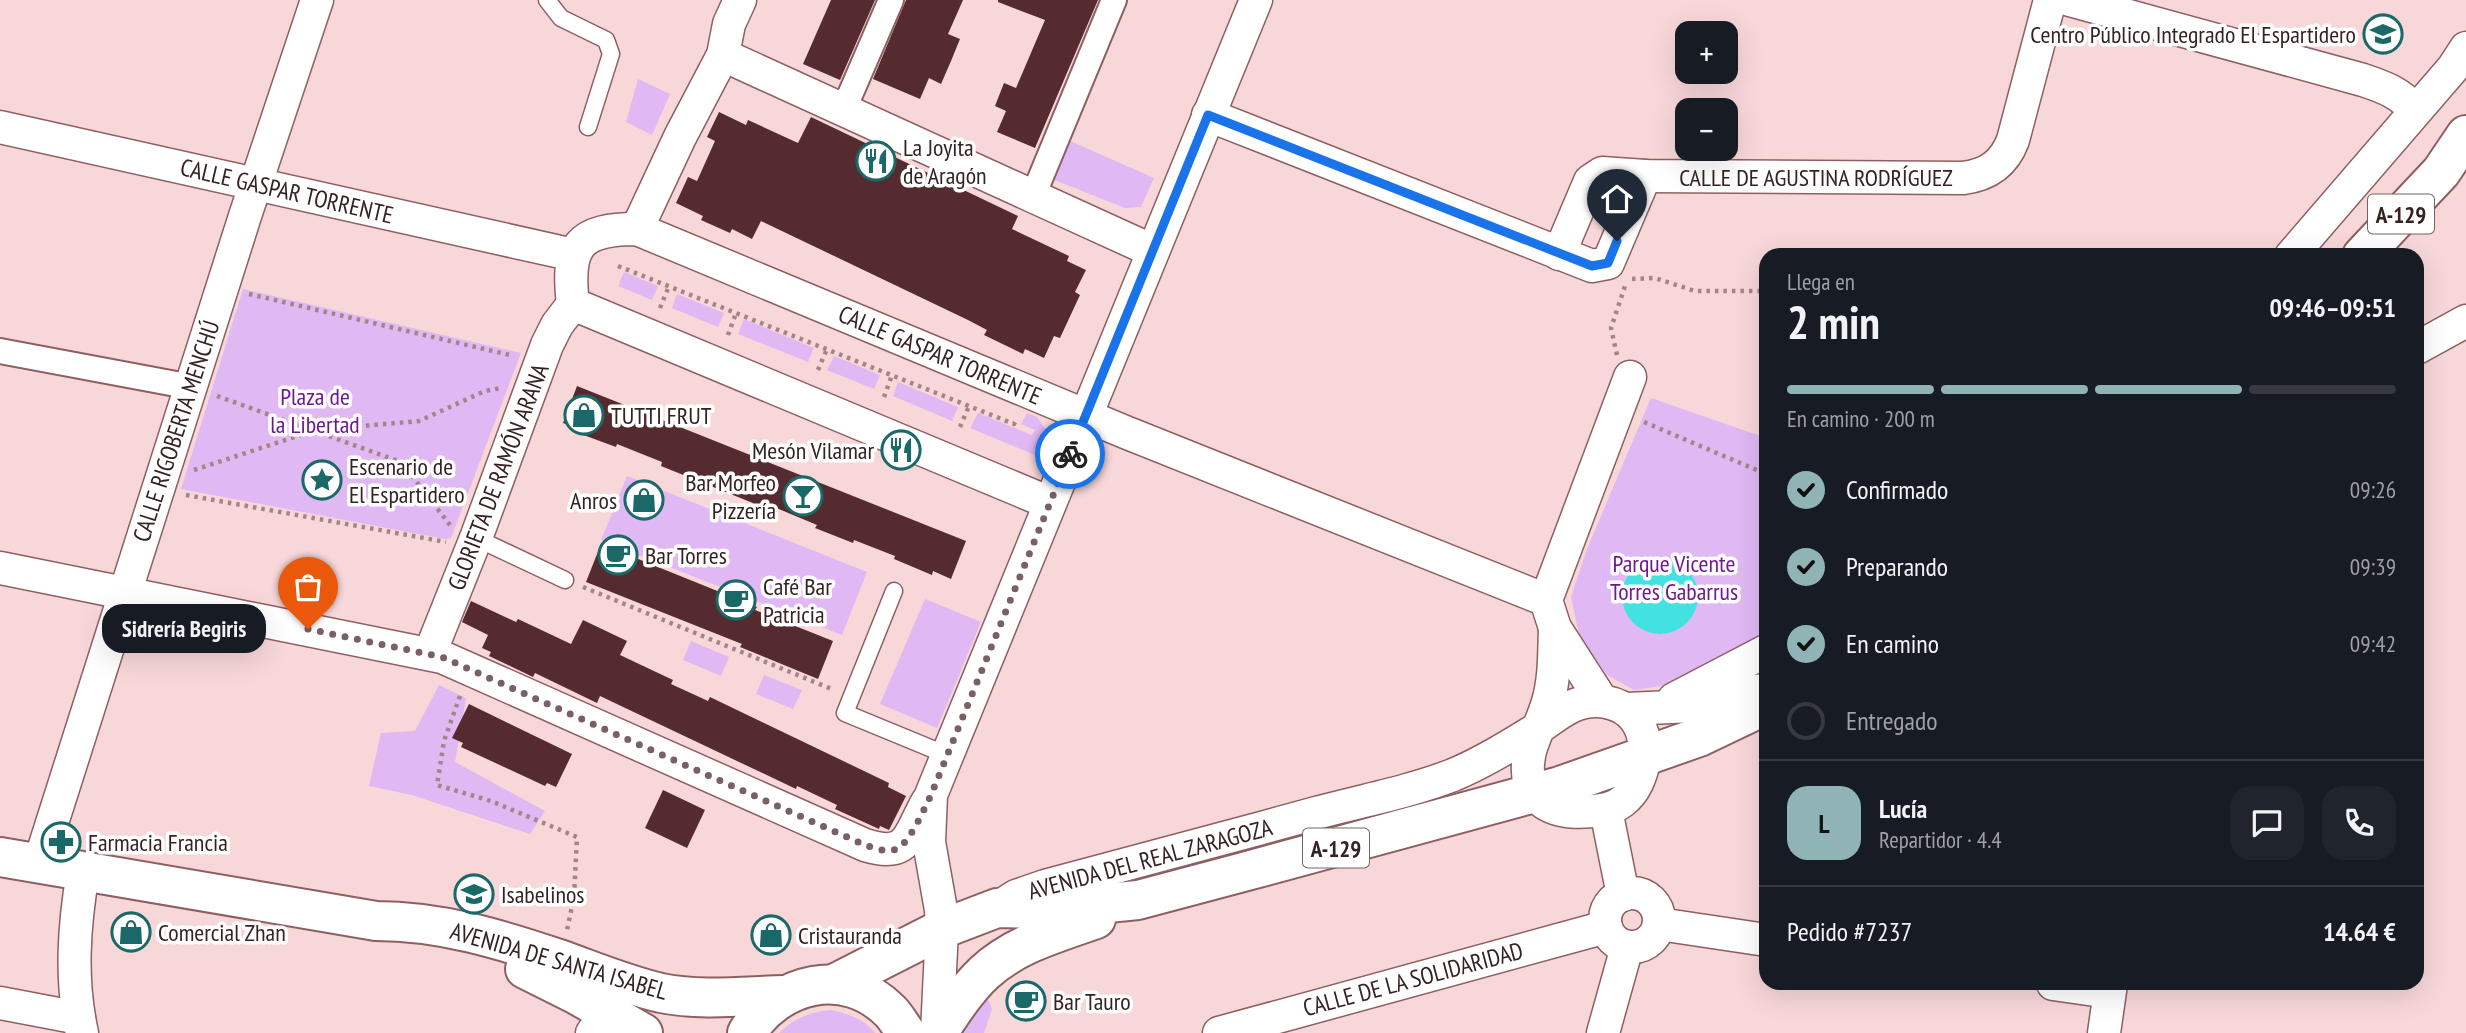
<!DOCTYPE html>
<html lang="es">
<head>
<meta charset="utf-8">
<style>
	:root { --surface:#171b24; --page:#20242c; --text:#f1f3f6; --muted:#9ea1a6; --line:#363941; --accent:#90b4b6 }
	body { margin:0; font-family:"PT Sans Narrow",sans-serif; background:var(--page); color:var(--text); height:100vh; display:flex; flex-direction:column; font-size:26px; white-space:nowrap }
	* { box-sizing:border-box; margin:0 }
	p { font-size:23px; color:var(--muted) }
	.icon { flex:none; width:38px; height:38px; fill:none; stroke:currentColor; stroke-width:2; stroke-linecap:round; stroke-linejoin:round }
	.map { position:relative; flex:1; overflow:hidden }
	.panel { position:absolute; left:1759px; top:248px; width:665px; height:742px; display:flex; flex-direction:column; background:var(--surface); border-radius:21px; box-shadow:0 7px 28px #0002 }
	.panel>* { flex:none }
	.tools { position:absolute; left:1675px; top:21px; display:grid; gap:14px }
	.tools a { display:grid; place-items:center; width:63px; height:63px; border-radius:14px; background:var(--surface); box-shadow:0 7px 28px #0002; font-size:35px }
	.pin { position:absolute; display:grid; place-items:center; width:60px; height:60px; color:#fff; margin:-72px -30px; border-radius:50% 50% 50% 0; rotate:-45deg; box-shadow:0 0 7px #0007 }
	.pin .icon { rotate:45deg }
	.courier { position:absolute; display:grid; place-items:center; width:70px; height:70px; margin:-35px; border:5px solid #1a73e8; border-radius:50%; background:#fff; color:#222; box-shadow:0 2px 9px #0007 }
	.bubble { position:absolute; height:49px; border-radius:21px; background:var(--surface); box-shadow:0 7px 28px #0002; font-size:23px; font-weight:700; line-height:49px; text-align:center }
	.summary em { font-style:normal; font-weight:700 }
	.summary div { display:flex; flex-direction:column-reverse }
	.summary { display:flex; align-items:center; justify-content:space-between; height:119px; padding:0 28px }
	h1 { font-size:46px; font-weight:700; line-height:52px }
	.bar { display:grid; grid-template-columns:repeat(4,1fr); gap:10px 7px; align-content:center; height:84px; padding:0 28px }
	.bar i { height:9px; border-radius:5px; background:var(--line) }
	.bar .selected { background:var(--accent) }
	.bar p { grid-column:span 4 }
	.line { display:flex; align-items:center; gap:18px; padding:0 28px; border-top:2px solid var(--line) }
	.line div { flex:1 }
	.round { display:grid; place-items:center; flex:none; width:74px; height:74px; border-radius:21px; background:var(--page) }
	ol { padding:0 28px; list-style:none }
	li { display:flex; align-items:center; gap:21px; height:77px }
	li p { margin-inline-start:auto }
	li .icon { padding:7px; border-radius:50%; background:var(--accent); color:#111; stroke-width:4 }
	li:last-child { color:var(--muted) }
	li i { width:38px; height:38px; border:4px solid var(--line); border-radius:50% }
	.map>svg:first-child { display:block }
	.green { fill:#e0b8f4 }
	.water { fill:#42e2e2 }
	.building { fill:#552b2f }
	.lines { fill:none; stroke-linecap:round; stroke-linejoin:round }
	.service-casing { stroke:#8e5f62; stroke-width:19 }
	.pedestrian-casing { stroke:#8e5f62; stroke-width:28 }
	.minor-casing { stroke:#8e5f62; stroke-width:35 }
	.primary-casing { stroke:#8e5f62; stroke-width:42 }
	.path { stroke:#a18688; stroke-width:4.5; stroke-dasharray:3.5 5; stroke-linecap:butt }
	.service { stroke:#fff; stroke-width:16 }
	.pedestrian { stroke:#fff; stroke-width:24 }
	.minor { stroke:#fff; stroke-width:32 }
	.primary { stroke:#fff; stroke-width:38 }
	.done { stroke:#796163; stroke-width:7; stroke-dasharray:0 12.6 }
	.route { stroke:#1a73e8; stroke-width:9 }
	.labels { text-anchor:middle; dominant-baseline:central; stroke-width:7; stroke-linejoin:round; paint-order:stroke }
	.shield { fill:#fff; stroke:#726465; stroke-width:2 }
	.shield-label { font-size:23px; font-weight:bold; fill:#352223 }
	.poi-label { font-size:24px; fill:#352223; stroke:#fff; text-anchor:start }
	.street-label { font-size:24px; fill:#352223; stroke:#fff }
	.park-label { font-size:24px; fill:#721593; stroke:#fff }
</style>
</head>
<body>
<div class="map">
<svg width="2466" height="1033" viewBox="0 0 2466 1033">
	<rect width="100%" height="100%" fill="#f8d7d9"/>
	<g class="green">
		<path d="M 638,79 L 670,94 L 652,135 L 626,122 Z"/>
		<path d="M 1068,140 L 1154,178 L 1141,207 L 1125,208 L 1052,179 Z"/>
		<path d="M 624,272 L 658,286 L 652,300 L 618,286 Z"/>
		<path d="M 243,289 L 521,353 L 451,538 L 445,539 L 181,489 Z"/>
		<path d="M 677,294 L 724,313 L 718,327 L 672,308 Z"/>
		<path d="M 744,319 L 814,348 L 808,362 L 738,334 Z"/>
		<path d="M 834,356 L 880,375 L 874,389 L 827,370 Z"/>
		<path d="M 898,382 L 958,407 L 952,421 L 893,396 Z"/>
		<path d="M 1651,398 L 1766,438 L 1766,632 L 1661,686 L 1634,690 L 1607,675 L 1579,635 L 1571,597 L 1587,549 Z"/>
		<path d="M 978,413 L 1032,435 L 1035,430 L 1021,424 L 1027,413 L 1037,417 L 1046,430 L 1045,443 L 1040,457 L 970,428 Z"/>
		<path d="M 627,476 L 867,572 L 842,635 L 601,540 Z"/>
		<path d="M 925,599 L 981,622 L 937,728 L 880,704 Z"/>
		<path d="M 691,641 L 729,657 L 721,676 L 683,660 Z"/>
		<path d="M 764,675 L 802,690 L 793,709 L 756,694 Z"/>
		<path d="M 439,685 L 466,698 L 455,762 L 545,811 L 530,834 L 412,795 L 369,786 L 381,733 L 415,731 Z"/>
		<path d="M 987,997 L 992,1009 L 984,1033 L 958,1033 Z"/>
		<path d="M 831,1010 C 849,1014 864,1019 875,1033 L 779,1033 C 795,1018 809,1012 831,1010 Z"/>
	</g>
	<circle class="water" cx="1660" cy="596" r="38"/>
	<g class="building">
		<path d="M 831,0 L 875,0 L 840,80 L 803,64 Z"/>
		<path d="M 906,0 L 963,0 L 948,34 L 960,39 L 951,61 L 941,84 L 929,78 L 920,99 L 873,79 Z"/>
		<path d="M 998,0 L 1098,0 L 1035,148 L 997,132 L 1006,111 L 995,106 L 1004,83 L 1016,88 L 1045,20 L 998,2 Z"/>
		<path d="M 719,112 L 746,125 L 748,120 L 798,143 L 811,117 L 1018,216 L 1012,229 L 1069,256 L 1067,261 L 1086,270 L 1075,292 L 1080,295 L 1060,338 L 1054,336 L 1044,358 L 1025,349 L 1023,354 L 984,335 L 987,330 L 968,320 L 761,221 L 752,239 L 732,229 L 730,233 L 701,220 L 703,216 L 676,203 L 688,177 L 697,181 L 715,141 L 707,137 Z"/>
		<path d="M 577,386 L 966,541 L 951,579 L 933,571 L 932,575 L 894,559 L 895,556 L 854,540 L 853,543 L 815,528 L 817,525 L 774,507 L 773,511 L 661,466 L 662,462 L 617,444 L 616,447 L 578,433 L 579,429 L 563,423 Z"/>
		<path d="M 601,544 L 757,607 L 755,610 L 833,641 L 818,679 L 740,647 L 742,644 L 586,582 Z"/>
		<path d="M 471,601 L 516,622 L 518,619 L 571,644 L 583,620 L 627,641 L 620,655 L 673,680 L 671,684 L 708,701 L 710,697 L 889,783 L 888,787 L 906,796 L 889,830 L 880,826 L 879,829 L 835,809 L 837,805 L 797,786 L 796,789 L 600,696 L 597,703 L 535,673 L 533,677 L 489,656 L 491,652 L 482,648 L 488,635 L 462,622 Z"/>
		<path d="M 469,704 L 572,754 L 556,787 L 547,783 L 545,786 L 461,747 L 463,743 L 452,738 Z"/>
		<path d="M 663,790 L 705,810 L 687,848 L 645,828 Z"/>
	</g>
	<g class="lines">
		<g class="service-casing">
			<g id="service">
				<path d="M 547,0 L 561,18 L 606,40 L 611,54 L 588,127"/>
				<path d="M 476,538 L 565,580"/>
				<path d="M 894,591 L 845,713 L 947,755"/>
			</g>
		</g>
		<g class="pedestrian-casing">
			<g id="pedestrian">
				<path d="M 839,108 L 850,95 L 891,0"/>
				<path d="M 1033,196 L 1114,0"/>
				<path d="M 0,351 L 176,384"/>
			</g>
		</g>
		<g class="minor-casing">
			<g id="minor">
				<path d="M 2070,0 L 2363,80 C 2384,87 2401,93 2415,111"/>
				<path d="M 723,55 L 1153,251"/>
				<path d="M 1208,115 L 1592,266 L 1608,263 L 1645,176"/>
				<path d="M 0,127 L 574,255"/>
				<path d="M 637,229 L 680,137 L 723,55 L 729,24 L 740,0"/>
				<path d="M 1559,254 L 1590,181 L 1602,173 L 1645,176 L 1963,178 C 1988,175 2004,164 2013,140 L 2050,0"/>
				<path d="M 2291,256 L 2453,68 L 2466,48"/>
				<path d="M 573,304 C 566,246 578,229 637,229 L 1125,432 L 1546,600"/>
				<path d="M 573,304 L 1050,503"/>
				<path d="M 2417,348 L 2466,321"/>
				<path d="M 0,568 L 442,657 L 865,845 C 909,859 908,836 927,802"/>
				<path d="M 430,653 L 476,538 L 547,345 L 557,325 L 573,304"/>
				<path d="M 1674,699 L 1766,651"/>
				<path d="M 1602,701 L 1555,628 L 1546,600 L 1630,377"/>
				<path d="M 1626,709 L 1694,706 L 1746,692 L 1766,690"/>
				<path d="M 1606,810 L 1623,895"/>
				<path d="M 39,864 L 245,216 L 317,0"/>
				<circle cx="1632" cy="920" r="27"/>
				<path d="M 997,908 L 1016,896 L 1045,886 C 1136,862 1226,838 1316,813 C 1361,801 1409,792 1453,775 C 1482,763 1511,745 1537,729 C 1557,716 1572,700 1598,701 C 1644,704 1654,747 1637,783 C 1630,798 1617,808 1601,810 C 1557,817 1518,804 1530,751 C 1535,734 1543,719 1548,702 C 1555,678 1554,653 1555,628"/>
				<path d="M 1659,924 L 1766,940"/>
				<path d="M 2053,984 L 2109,992"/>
				<path d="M 0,1003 L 79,1018"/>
				<path d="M 82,1033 C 70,979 74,926 83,872"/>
				<path d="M 592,1033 L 608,1012"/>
				<path d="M 937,1033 L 942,929 L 941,910 L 929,842 L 931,795 L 1256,0"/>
				<path d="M 1219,1033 L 1606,927"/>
				<path d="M 1603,1033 L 1627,947"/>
				<path d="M 2104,1033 L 2111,984"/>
			</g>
		</g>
		<g class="primary-casing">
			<g id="primary">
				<path d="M 2362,256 L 2441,172 L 2466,135"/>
				<path d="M 0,857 L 376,921 C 440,921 500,939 559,959 C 593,971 626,985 661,993 C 701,1001 743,996 784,995"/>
				<path d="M 525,969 L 577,995 L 643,1033"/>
				<path d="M 834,984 L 942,929 L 997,908 L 1047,909 L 1138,900 L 1247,871 L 1560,786 L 1699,737 L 1766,705"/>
				<path d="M 747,1033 C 778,982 845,966 890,1011 C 896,1017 901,1026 906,1033"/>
				<path d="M 938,1033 C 952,1012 966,990 984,973 C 1015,944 1057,933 1096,919"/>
			</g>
		</g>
		<g class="path">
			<path d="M 618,266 L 1014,424 L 1017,419"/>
			<path d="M 1632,279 L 1655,278 L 1695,291 L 1766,291"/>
			<path d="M 249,294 L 514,356"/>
			<path d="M 660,308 L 669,286"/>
			<path d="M 728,335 L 736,313"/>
			<path d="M 1617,355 L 1611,328 L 1625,286"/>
			<path d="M 818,370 L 827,349"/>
			<path d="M 217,396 L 401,462 L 450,525"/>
			<path d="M 884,397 L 892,375"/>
			<path d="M 1644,422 L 1766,474"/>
			<path d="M 960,427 L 969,406"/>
			<path d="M 194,470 L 316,430 L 419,421 L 485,391 L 501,388"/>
			<path d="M 186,495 L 446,542"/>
			<path d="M 583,587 L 834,690"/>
			<path d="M 460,696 L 444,741 L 437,785 L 491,801 L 577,837 L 574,897 L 567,930"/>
		</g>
		<use href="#service" class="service"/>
		<use href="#pedestrian" class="pedestrian"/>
		<use href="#minor" class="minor"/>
		<use href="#primary" class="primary"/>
	</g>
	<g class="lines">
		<path class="done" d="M 308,629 L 442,657 L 865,845 C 875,848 889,854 898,848 C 910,842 925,807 931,795 L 1070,454"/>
		<path class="route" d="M 1070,454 L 1208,115 L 1592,266 L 1608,263 L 1617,241"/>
	</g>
	<defs>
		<g id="school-ring" transform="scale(2.0125)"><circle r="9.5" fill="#fff" stroke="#1a6867" stroke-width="1.5"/><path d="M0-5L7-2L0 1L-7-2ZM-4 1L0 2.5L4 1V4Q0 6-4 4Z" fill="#1a6867"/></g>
		<g id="restaurant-ring" transform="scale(2.0125)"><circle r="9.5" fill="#fff" stroke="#1a6867" stroke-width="1.5"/><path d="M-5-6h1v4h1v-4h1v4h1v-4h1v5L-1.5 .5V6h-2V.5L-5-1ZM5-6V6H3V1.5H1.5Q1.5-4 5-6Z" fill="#1a6867"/></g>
		<g id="shop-ring" transform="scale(2.0125)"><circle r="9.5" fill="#fff" stroke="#1a6867" stroke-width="1.5"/><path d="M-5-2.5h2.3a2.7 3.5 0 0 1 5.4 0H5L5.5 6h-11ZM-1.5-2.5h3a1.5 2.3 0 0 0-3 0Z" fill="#1a6867"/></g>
		<g id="sight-ring" transform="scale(2.0125)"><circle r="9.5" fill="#fff" stroke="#1a6867" stroke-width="1.5"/><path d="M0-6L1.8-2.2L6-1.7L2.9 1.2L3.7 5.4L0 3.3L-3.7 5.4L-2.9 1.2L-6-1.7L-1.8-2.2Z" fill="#1a6867"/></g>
		<g id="bar-ring" transform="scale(2.0125)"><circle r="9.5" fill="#fff" stroke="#1a6867" stroke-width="1.5"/><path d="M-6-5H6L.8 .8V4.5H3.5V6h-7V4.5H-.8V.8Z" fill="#1a6867"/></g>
		<g id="cafe-ring" transform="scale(2.0125)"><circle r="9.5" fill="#fff" stroke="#1a6867" stroke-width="1.5"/><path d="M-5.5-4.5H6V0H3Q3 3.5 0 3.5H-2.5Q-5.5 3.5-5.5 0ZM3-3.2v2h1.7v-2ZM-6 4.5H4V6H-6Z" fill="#1a6867"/></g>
		<g id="pharmacy-ring" transform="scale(2.0125)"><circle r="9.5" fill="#fff" stroke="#1a6867" stroke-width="1.5"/><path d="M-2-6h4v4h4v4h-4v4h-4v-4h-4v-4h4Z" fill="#1a6867"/></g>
	</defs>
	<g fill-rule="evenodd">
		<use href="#school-ring" x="2383" y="34"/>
		<use href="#restaurant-ring" x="876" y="161"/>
		<use href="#shop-ring" x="584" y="415"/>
		<use href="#restaurant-ring" x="901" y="450"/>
		<use href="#sight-ring" x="322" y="480"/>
		<use href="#bar-ring" x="803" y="496"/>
		<use href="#shop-ring" x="644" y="500"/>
		<use href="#cafe-ring" x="618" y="555"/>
		<use href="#cafe-ring" x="736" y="600"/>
		<use href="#pharmacy-ring" x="61" y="842"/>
		<use href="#school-ring" x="474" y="894"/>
		<use href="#shop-ring" x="131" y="932"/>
		<use href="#shop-ring" x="771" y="935"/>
		<use href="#cafe-ring" x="1026" y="1001"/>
	</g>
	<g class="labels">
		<g class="shield">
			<rect x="2368" y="194.5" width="66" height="39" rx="5"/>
			<rect x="1303" y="828.5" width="66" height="39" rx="5"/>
		</g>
		<g class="shield-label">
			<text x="2401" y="214">A-129</text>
			<text x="1336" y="848">A-129</text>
		</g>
		<g class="poi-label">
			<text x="2356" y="34" text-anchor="end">Centro Público Integrado El Espartidero</text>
			<text x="903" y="147">La Joyita<tspan x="903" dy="28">de Aragón</tspan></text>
			<text x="611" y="415">TUTTI FRUT</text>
			<text x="874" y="450" text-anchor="end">Mesón Vilamar</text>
			<text x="349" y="466">Escenario de<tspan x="349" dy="28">El Espartidero</tspan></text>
			<text x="776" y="482" text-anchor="end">Bar Morfeo<tspan x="776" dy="28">Pizzería</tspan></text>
			<text x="617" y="500" text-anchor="end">Anros</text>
			<text x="645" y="555">Bar Torres</text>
			<text x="763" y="586">Café Bar<tspan x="763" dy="28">Patricia</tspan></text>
			<text x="88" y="842">Farmacia Francia</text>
			<text x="501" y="894">Isabelinos</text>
			<text x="158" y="932">Comercial Zhan</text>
			<text x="798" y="935">Cristauranda</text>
			<text x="1053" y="1001">Bar Tauro</text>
		</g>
		<g class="street-label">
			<text x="1816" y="177">CALLE DE AGUSTINA RODRÍGUEZ</text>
			<text transform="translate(287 191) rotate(13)">CALLE GASPAR TORRENTE</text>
			<text transform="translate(940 355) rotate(23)">CALLE GASPAR TORRENTE</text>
			<text transform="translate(176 431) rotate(-72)">CALLE RIGOBERTA MENCHÚ</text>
			<text transform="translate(498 477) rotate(-69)">GLORIETA DE RAMÓN ARANA</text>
			<text transform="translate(1150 859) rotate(-15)">AVENIDA DEL REAL ZARAGOZA</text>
			<text transform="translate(559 961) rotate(16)">AVENIDA DE SANTA ISABEL</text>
			<text transform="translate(1413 979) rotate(-15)">CALLE DE LA SOLIDARIDAD</text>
		</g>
		<g class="park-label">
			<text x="315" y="396">Plaza de<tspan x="315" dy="28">la Libertad</tspan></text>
			<text x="1674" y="563">Parque Vicente<tspan x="1674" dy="28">Torres Gabarrus</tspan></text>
		</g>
	</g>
</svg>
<div class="tools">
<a>+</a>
<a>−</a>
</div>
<div class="pin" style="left:308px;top:629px;background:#ea580c"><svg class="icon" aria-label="bag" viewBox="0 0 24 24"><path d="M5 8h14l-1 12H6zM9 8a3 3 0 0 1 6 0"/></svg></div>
<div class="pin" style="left:1617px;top:241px;background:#1f2937"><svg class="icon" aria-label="home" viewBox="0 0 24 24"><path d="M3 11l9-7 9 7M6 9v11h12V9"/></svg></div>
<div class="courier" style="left:1070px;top:454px"><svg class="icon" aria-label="bike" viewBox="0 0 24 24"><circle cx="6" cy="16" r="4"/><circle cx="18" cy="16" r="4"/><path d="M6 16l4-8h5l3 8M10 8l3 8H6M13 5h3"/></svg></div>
<div class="bubble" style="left:102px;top:604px;width:164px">Sidrería Begiris</div>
<section class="panel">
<div class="summary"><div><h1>2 min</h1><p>Llega en</p></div><em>09:46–09:51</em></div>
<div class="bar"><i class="selected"></i><i class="selected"></i><i class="selected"></i><i></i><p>En camino · 200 m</p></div>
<ol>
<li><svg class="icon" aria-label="check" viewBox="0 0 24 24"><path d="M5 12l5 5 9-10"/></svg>Confirmado<p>09:26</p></li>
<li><svg class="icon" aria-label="check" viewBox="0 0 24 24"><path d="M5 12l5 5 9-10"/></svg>Preparando<p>09:39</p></li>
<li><svg class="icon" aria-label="check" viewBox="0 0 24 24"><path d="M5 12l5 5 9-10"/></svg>En camino<p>09:42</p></li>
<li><i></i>Entregado</li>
</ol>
<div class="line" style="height:126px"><b class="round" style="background:var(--accent);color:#111">L</b><div><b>Lucía</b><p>Repartidor · 4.4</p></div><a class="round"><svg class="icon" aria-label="chat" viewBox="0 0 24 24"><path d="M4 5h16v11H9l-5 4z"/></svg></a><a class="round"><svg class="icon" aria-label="phone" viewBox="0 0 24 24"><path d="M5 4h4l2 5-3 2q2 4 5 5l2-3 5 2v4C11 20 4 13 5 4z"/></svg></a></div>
<div class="line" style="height:91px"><div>Pedido #7237</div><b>14.64 €</b></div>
</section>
</div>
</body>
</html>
